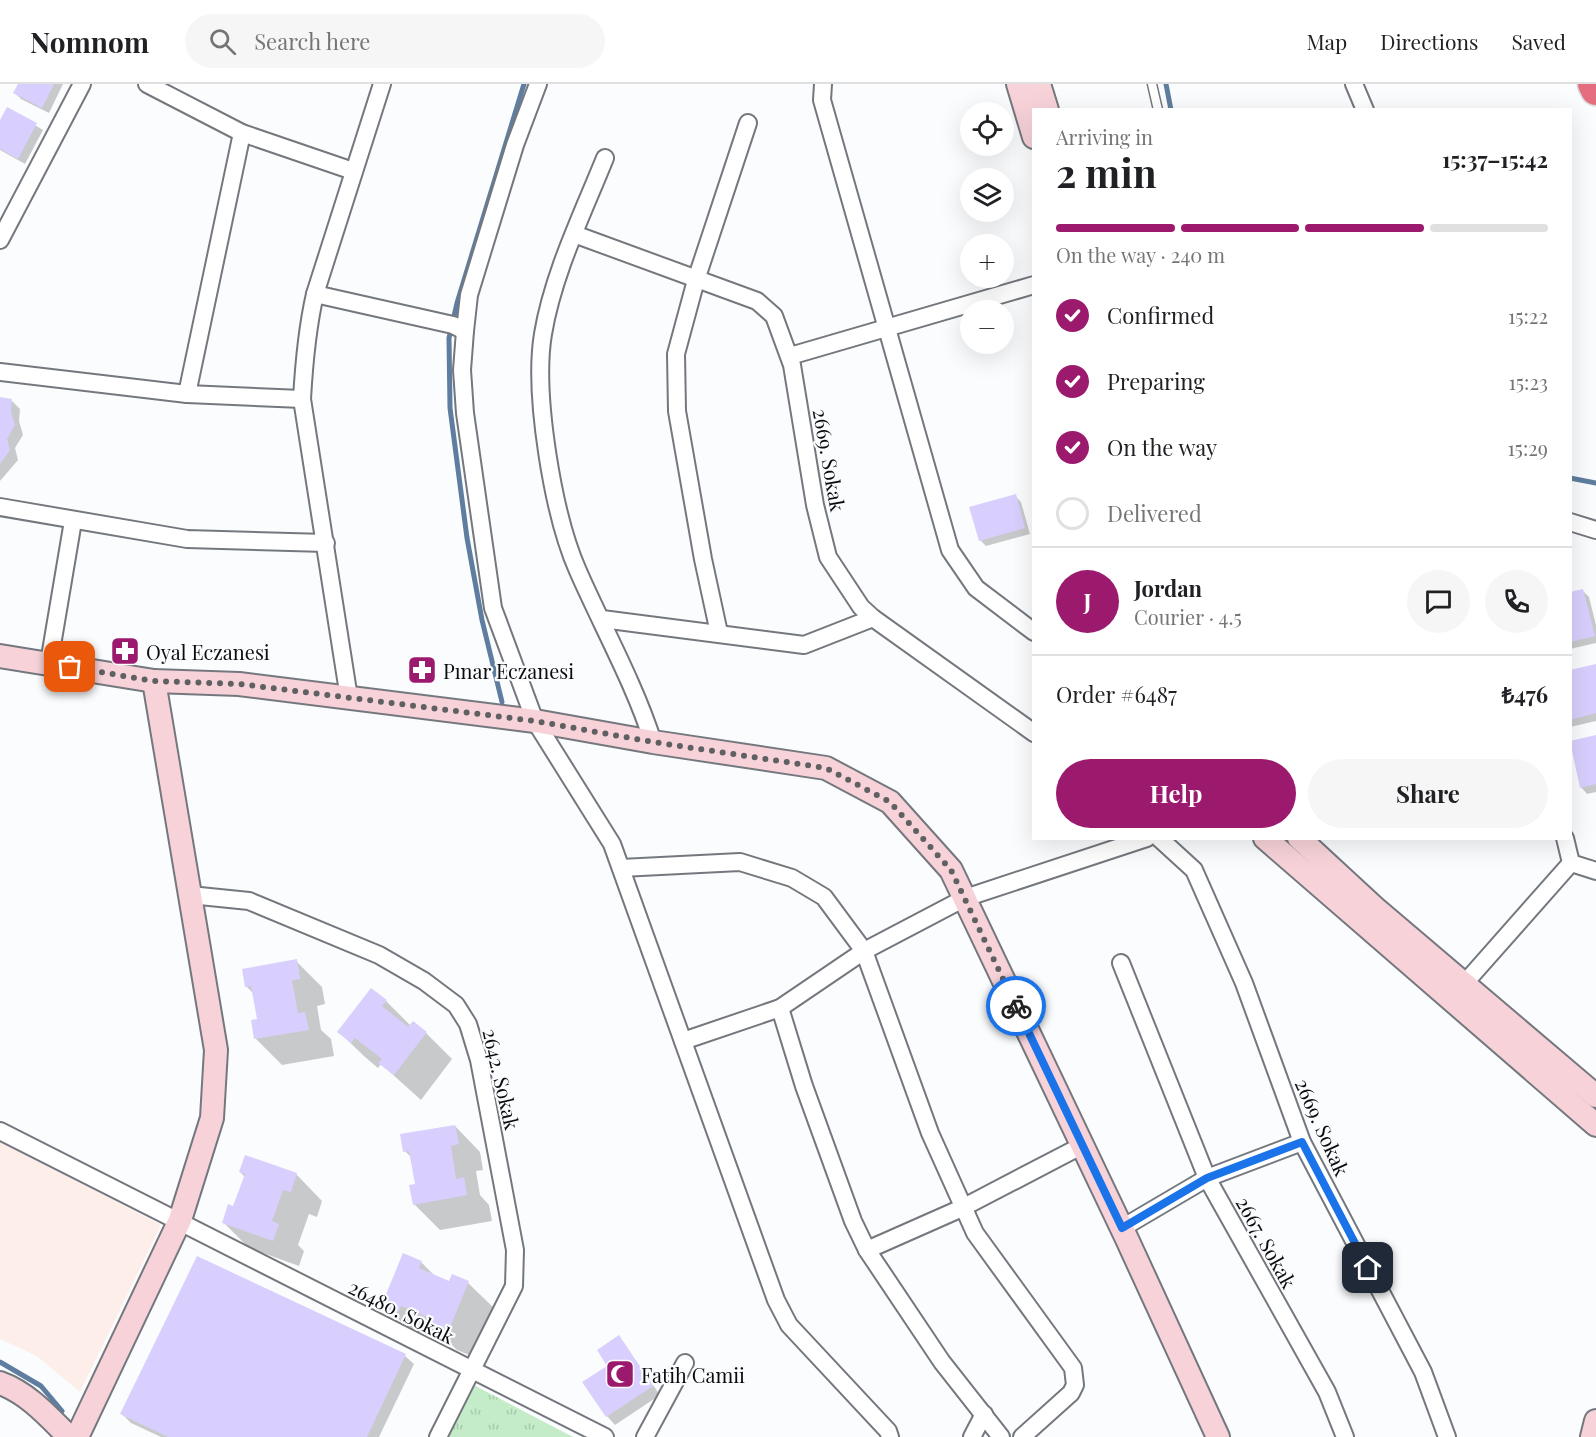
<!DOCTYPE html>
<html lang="en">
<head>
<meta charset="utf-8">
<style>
	:root { --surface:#fff; --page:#f6f6f6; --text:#202124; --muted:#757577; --line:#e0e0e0; --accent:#9c1a6e }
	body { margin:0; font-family:"Playfair Display",serif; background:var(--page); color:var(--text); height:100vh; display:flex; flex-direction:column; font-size:22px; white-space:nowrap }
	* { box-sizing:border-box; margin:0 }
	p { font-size:20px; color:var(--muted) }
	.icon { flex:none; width:33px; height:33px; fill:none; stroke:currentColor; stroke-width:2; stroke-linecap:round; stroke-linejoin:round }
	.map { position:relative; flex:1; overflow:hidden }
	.details { position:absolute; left:1032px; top:24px; width:540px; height:732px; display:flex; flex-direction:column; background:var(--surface); border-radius:0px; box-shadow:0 6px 24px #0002 }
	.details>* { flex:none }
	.buttons { position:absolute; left:960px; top:18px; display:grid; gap:12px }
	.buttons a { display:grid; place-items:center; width:54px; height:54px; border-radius:50%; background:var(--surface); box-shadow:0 6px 24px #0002; font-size:30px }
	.pin { position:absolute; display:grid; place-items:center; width:51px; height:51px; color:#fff; margin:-26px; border-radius:12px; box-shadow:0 3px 9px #0006 }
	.courier { position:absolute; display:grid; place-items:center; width:60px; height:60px; margin:-30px; border:4px solid #1a73e8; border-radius:50%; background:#fff; color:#222; box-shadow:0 2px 8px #0007 }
	.headline em { font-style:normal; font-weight:700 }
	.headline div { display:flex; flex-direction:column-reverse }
	.headline { display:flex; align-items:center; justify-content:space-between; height:102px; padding:0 24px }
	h1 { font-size:39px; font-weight:700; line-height:45px }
	.bar { display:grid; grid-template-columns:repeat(4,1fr); gap:9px 6px; align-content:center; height:72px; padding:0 24px }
	.bar i { height:8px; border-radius:4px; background:var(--line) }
	.bar .on { background:var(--accent) }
	.bar p { grid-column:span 4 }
	.line { display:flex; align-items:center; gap:15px; padding:0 24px; border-top:2px solid var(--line) }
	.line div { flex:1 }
	.round { display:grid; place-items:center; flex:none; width:63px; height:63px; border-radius:32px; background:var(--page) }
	ol { padding:0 24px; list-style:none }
	li { display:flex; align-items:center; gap:18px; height:66px }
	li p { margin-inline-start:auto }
	li .icon { padding:6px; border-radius:50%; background:var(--accent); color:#fff; stroke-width:4 }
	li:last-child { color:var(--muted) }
	li i { width:33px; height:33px; border:3px solid var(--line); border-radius:50% }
	.button { display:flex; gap:12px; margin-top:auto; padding:12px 24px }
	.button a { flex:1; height:69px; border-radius:36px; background:var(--accent); color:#fff; font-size:24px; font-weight:700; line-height:69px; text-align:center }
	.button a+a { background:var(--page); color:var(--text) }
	header { display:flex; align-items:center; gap:36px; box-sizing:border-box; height:84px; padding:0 30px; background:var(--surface); border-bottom:2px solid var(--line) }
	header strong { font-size:28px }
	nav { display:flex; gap:33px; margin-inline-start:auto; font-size:21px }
	.search { width:420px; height:54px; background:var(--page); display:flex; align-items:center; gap:15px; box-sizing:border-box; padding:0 21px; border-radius:33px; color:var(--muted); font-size:22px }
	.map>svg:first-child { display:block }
	.education { fill:#fdeee9 }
	.park { fill:url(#park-tufts) }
	.shadow { fill:#0003 }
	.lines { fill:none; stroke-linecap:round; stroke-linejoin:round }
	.stream { stroke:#5f7d9e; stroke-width:5 }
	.building { fill:#d9cffe }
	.lane-casing { stroke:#74787e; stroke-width:11 }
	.street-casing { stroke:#74787e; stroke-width:20 }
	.secondary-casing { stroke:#74787e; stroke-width:26 }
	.highway-casing { stroke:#d8d8d8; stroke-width:33 }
	.lane { stroke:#fff; stroke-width:8 }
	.street { stroke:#fff; stroke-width:16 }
	.secondary { stroke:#f7d3d9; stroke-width:22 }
	.highway { stroke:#e46d7f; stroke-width:30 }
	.done { stroke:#5f6062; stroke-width:6; stroke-dasharray:0 10.8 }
	.route { stroke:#1a73e8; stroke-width:8 }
	.labels { text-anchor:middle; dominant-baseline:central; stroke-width:4.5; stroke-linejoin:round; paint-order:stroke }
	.street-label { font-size:20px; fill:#0b0c0e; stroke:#fafcfe }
	.poi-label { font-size:20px; fill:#0b0c0e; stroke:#fafcfe; text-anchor:start }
</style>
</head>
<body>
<header>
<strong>Nomnom</strong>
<div class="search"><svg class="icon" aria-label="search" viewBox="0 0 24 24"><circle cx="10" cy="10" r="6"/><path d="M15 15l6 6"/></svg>Search here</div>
<nav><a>Map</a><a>Directions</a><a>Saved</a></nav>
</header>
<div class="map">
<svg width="1596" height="1353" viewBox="0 0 1596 1353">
	<defs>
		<pattern id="park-tufts" width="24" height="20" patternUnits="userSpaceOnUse" patternTransform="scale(1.5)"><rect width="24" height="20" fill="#c5ecc9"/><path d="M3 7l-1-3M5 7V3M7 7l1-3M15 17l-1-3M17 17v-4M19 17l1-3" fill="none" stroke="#a8c9ab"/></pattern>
	</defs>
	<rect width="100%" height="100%" fill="#fafcfe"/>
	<path class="education" d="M 0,1057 L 161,1141 L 80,1308 L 37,1272 L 0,1255 Z"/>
	<path class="park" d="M 468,1298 L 573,1353 L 443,1353 Z"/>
	<g class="shadow">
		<path d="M 19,0 L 63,0 L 49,29 L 21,15 L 15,9 Z"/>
		<path d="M 8,25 L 43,46 L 25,80 L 0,66 L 0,40 Z"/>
		<path d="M 0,315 L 11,316 L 20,325 L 19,337 L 23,351 L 15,364 L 18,376 L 0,397 Z"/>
		<path d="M 1015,412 L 1021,418 L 1030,450 L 986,462 L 980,456 Z"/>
		<path d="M 1583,507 L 1589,513 L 1596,541 L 1596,559 L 1570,565 L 1570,510 Z"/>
		<path d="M 1596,581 L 1596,637 L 1570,643 L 1570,588 Z"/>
		<path d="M 1596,652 L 1596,708 L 1587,710 L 1581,703 Z"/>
		<path d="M 296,877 L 322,903 L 325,920 L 317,922 L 321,946 L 331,955 L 334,972 L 282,981 L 256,955 L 253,937 L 259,936 L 254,910 L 246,902 Z"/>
		<path d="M 386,917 L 411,942 L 413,939 L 426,949 L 452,975 L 421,1016 L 381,980 L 378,984 L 365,973 L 339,948 Z"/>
		<path d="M 455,1042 L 480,1068 L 483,1086 L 476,1087 L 480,1111 L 489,1121 L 492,1137 L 440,1146 L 414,1120 L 417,1101 L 412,1074 L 405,1067 Z"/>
		<path d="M 246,1073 L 297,1091 L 322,1117 L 317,1133 L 309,1130 L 298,1161 L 304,1167 L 299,1182 L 249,1164 L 223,1138 L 234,1124 L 245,1093 L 240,1088 Z"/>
		<path d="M 421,1178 L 436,1193 L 450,1199 L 468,1199 L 494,1224 L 474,1273 L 457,1266 L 446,1255 L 427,1246 L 424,1252 L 409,1246 L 384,1220 Z"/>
		<path d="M 619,1253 L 660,1311 L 615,1341 L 607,1332 Z"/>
		<path d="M 405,1272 L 414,1280 L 379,1353 L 161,1353 L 131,1339 L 122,1330 Z"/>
	</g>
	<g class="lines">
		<g class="stream">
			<path d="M 1166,0 L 1171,26"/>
			<path d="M 1570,394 L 1596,399"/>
			<path d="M 502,618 L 482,536 L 467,454 L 450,324 L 449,254 L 457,219 L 524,0"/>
			<path d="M 0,1278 L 41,1302 L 62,1327"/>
		</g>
	</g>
	<g class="building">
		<path d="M 18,0 L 54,0 L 42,24 L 13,9 Z"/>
		<path d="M 7,23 L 37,39 L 18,75 L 0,65 L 0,36 Z"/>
		<path d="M 0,313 L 12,315 L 11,327 L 15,341 L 7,355 L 10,366 L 0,380 Z"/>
		<path d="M 1016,410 L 1025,444 L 979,457 L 969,423 Z"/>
		<path d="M 1583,505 L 1595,552 L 1570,558 L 1570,508 Z"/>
		<path d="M 1596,580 L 1596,629 L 1570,636 L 1570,586 Z"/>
		<path d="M 1596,651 L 1596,700 L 1580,704 L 1570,657 Z"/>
		<path d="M 297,875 L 300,895 L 292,896 L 298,929 L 305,928 L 309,946 L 254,955 L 251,936 L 257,935 L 251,902 L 245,903 L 242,885 Z"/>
		<path d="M 371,904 L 387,916 L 382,922 L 408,943 L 413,937 L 427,948 L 394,991 L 378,979 L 382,975 L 355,954 L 351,959 L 337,948 Z"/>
		<path d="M 455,1041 L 459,1060 L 451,1062 L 456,1095 L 464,1093 L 467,1111 L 413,1121 L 409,1101 L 415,1100 L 409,1067 L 403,1068 L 400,1050 Z"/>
		<path d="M 245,1071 L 297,1089 L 291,1108 L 283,1106 L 272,1137 L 279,1140 L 273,1157 L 222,1139 L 228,1120 L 233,1122 L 245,1090 L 239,1088 Z"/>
		<path d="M 403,1169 L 422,1177 L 419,1184 L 449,1197 L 452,1190 L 469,1197 L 448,1248 L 429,1240 L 432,1235 L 401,1222 L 398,1228 L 382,1220 Z"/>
		<path d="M 197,1172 L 406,1270 L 367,1353 L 168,1353 L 120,1330 Z"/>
		<path d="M 619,1251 L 653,1302 L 606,1333 L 582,1298 L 607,1282 L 597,1266 Z"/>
	</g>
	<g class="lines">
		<g class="lane-casing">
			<path id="lane" d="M 1152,0 L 1158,26"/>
		</g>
		<g class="street-casing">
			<g id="street">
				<path d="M 147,0 L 242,49 L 353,87"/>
				<path d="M 538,0 L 515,61 L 469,211 L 465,247 L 462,286 L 465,329 L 493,524 L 535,637 L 612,760 L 776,1216 L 789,1241 L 888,1347 L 890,1353"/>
				<path d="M 823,0 L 822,16 L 950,466 L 976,504 L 1034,548"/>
				<path d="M 1354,0 L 1365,26"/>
				<path d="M 605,74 C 582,131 553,190 543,250 C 533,310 553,431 578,487 C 603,544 634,599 653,658"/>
				<path d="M 574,150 L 757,217 L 774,232 L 792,281 L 815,421 L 828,473 L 861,523 L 873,534 L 1034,649"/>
				<path d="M 0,156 L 82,0"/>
				<path d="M 315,210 L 453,241 L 465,247"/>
				<path d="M 790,272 L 1034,201"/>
				<path d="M 0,288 L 187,310 L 302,315"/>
				<path d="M 187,310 L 242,49"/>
				<path d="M 0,423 L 187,455 L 326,459"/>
				<path d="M 1570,438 L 1596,446"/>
				<path d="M 602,535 L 804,561 L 873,534"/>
				<path d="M 719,549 L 703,475 L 677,327 L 676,270 L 696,196 L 748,39"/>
				<path d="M 49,579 L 73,437"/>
				<path d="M 349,614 L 302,315 C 304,279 307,245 315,210 L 382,0"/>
				<path d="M 1159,754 L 1194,786 L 1244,899 L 1302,1058 L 1423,1288 L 1447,1353"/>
				<path d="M 1571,779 L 1596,787"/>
				<path d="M 621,784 L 740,778 L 792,794 L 824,813 L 864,867 L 930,1049 L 975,1149 L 1073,1284 L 1075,1301 L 1071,1309 L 1022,1353"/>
				<path d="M 190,811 L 249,817 L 379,871 L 424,897 L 456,921 L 468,940 L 479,976 L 515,1166 L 514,1202 L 438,1353"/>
				<path d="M 1121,879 L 1207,1094 L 1327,1308 L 1345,1353"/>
				<path d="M 1464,900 L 1571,779 L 1565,754"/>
				<path d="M 780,924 L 804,1002 L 853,1137 L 867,1166 L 942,1278 L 1001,1353"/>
				<path d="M 683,957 L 780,924 L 864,867 L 965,814 L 1147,754"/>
				<path d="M 0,1047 L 605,1353"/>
				<path d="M 1122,1144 L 1207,1094 L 1302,1058"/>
				<path d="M 867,1166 L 962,1124 L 1083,1061"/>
				<path d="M 645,1353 L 685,1279"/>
				<path d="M 972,1353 L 984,1330"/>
			</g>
		</g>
		<g class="secondary-casing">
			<g id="secondary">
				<path d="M 1018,0 L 1034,53"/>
				<path d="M 1039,0 L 1047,26"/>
				<path d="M 0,572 L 154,597 L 239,600 L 535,637 L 653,658 L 826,684 L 890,718 L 951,786 L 1126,1153 L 1218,1353"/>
				<path d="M 1265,754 L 1596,1041"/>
				<path d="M 1299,754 L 1377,826 L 1596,1012"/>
				<path d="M 0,1299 C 28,1309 49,1333 69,1353"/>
				<path d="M 77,1353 L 180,1136 L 212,1034 L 216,966 L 154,597"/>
				<path d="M 1592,1353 L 1596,1337"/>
			</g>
		</g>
		<g class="highway-casing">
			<path id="highway" d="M 1593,0 L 1596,6"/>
		</g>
		<use href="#lane" class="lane"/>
		<use href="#street" class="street"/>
		<use href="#secondary" class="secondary"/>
		<use href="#highway" class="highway"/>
	</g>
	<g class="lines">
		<path class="done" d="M 70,583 L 154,597 L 240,600 L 535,637 L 653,658 L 826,684 L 890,718 L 951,786 L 1016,922"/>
		<path class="route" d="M 1016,922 L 1122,1144 L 1207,1094 L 1302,1058 L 1368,1184"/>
	</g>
	<defs>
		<g id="pharmacy-square" transform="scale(1.5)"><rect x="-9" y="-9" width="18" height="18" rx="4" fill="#9c1a6e" stroke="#fafcfe"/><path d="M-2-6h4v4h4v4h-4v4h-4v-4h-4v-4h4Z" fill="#fff"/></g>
		<g id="mosque-square" transform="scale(1.5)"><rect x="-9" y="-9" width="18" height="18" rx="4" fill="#9c1a6e" stroke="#fafcfe"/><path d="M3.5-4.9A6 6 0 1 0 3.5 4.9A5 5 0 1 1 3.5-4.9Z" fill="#fff"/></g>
	</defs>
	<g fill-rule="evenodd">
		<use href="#pharmacy-square" x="125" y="567"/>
		<use href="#pharmacy-square" x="422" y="586"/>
		<use href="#mosque-square" x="620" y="1290"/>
	</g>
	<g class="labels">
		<g class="street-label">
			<text transform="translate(830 376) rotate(80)">2669. Sokak</text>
			<text transform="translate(502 995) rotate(77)">2642. Sokak</text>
			<text transform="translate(1323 1043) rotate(66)">2669. Sokak</text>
			<text transform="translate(1267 1158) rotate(61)">2667. Sokak</text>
			<text transform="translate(402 1227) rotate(27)">26480. Sokak</text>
		</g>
		<g class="poi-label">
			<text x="146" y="567">Oyal Eczanesi</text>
			<text x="443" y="586">Pınar Eczanesi</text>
			<text x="641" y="1290">Fatih Camii</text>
		</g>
	</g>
</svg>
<div class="buttons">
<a><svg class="icon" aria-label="locate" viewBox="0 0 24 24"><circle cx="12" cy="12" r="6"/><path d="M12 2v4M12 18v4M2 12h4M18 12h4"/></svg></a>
<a><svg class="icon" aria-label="layers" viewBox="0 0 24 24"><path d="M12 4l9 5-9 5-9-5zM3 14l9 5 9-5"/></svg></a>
<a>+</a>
<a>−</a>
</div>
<div class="pin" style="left:70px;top:583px;background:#ea580c"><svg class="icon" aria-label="bag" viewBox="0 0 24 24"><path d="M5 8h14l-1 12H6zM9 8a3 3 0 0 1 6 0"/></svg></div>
<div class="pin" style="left:1368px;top:1184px;background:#1f2937"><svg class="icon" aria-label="home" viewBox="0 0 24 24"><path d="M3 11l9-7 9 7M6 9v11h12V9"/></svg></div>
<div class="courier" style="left:1016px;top:922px"><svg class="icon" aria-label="bike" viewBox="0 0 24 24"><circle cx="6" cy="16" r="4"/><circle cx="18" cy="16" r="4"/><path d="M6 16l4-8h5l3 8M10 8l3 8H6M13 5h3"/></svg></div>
<section class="details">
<div class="headline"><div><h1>2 min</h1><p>Arriving in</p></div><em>15:37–15:42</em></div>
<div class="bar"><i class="on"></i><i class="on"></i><i class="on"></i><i></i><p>On the way · 240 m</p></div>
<ol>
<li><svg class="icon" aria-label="check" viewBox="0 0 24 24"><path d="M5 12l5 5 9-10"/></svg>Confirmed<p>15:22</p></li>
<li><svg class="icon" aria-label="check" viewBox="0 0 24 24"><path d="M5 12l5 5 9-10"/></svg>Preparing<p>15:23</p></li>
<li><svg class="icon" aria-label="check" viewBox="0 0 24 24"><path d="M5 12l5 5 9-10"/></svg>On the way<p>15:29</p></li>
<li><i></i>Delivered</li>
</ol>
<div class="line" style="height:108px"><b class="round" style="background:var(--accent);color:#fff">J</b><div><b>Jordan</b><p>Courier · 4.5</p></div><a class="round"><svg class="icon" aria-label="chat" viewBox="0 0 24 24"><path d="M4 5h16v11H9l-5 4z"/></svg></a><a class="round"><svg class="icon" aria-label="phone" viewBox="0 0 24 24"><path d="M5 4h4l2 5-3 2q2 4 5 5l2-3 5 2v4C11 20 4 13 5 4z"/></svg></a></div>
<div class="line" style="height:78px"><div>Order #6487</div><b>₺476</b></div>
<div class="button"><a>Help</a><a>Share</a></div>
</section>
</div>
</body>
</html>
